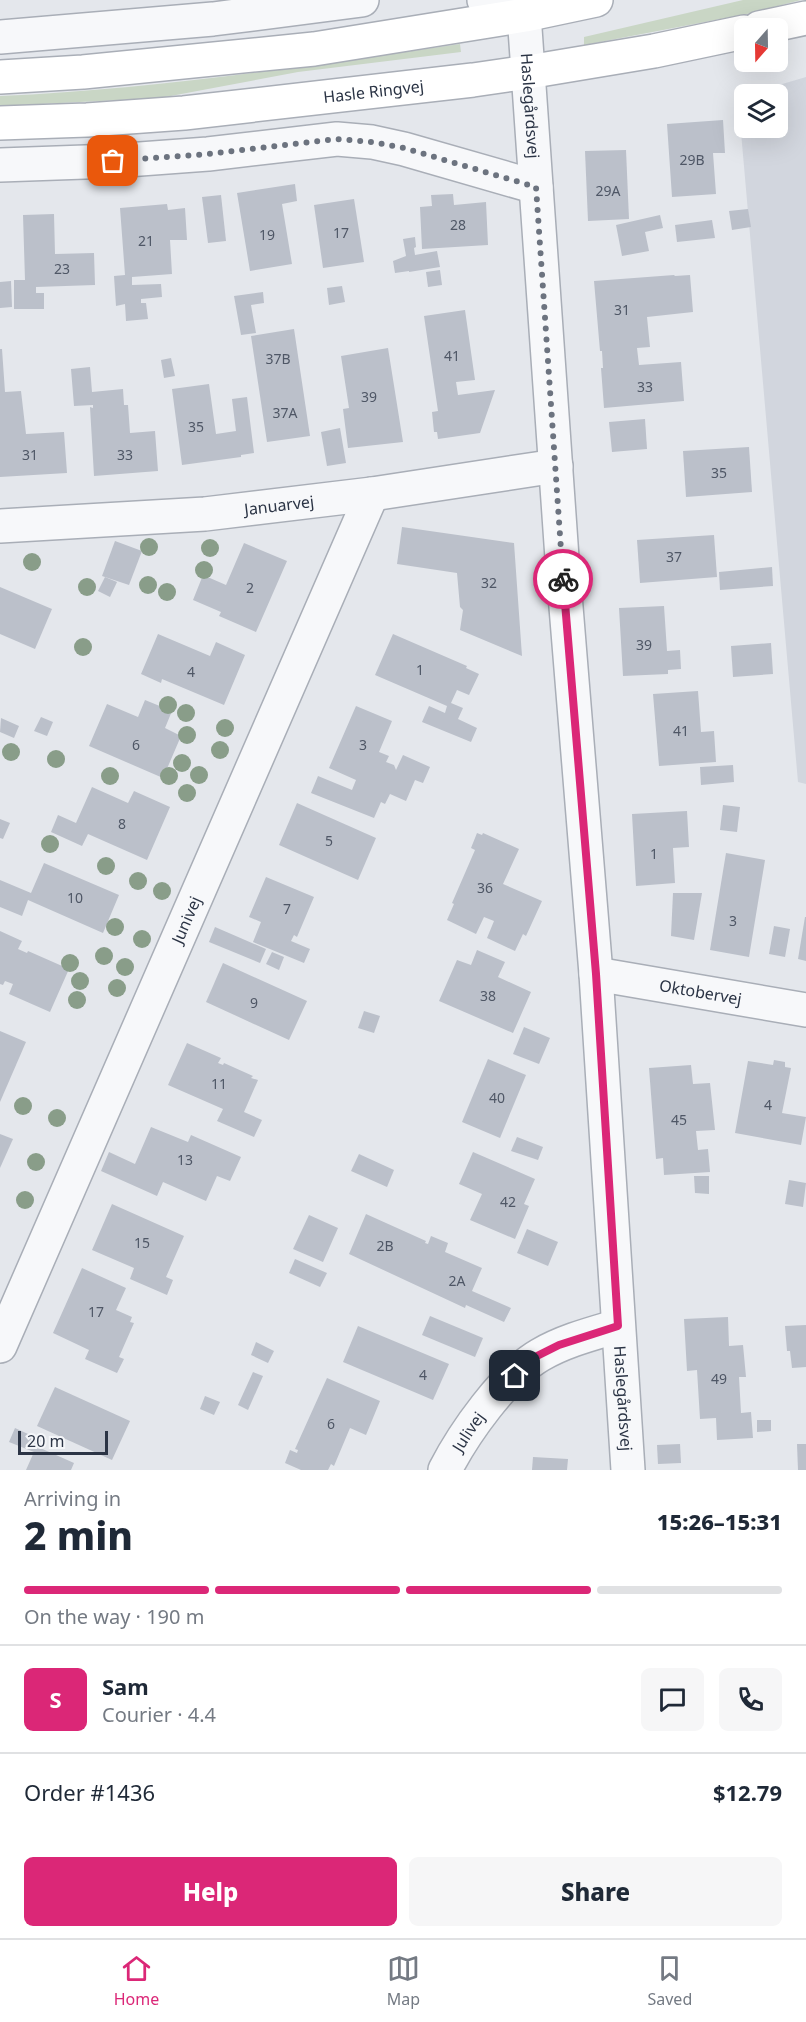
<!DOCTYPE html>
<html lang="en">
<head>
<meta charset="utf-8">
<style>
	:root { --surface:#fff; --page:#f6f6f7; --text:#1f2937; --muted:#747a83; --line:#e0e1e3; --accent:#db2777 }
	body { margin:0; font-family:"Noto Sans",sans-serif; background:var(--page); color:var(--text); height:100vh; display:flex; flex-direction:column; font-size:22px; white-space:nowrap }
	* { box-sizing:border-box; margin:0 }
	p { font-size:20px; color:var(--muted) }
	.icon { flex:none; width:33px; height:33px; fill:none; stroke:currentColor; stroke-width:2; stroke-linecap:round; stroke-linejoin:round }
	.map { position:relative; height:1470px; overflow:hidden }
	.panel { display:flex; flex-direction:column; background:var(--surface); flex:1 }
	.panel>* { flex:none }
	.needle { width:39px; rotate:200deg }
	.tools { position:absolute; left:734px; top:18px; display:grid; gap:12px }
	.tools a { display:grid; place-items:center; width:54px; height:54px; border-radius:9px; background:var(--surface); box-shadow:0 6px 24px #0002; font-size:30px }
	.scale { position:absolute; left:18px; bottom:15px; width:90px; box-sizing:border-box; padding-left:6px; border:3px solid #2b3445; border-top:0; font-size:16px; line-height:21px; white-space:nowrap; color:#2b3445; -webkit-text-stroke:4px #f4f6f9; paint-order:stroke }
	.pin { position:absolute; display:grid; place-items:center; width:51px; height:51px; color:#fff; margin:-26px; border-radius:12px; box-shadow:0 3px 9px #0006 }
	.courier { position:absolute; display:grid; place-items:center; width:60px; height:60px; margin:-30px; border:4px solid #db2777; border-radius:50%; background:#fff; color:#222; box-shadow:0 2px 8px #0007 }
	.overview em { font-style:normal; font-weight:800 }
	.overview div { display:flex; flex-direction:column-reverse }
	.overview { display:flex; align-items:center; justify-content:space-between; height:102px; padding:0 24px }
	h1 { font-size:39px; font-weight:800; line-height:45px }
	.bar { display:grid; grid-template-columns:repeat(4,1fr); gap:9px 6px; align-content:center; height:72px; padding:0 24px }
	.bar i { height:8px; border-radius:4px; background:var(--line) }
	.bar .current { background:var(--accent) }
	.bar p { grid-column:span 4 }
	.line { display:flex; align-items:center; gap:15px; padding:0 24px; border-top:2px solid var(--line) }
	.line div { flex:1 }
	.round { display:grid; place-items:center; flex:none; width:63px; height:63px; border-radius:9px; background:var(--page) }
	.primary-button { display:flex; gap:12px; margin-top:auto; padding:12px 24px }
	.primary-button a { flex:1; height:69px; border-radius:9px; background:var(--accent); color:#fff; font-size:24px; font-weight:800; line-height:69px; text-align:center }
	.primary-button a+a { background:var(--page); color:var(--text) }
	.tabs { display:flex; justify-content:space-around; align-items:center; height:84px; border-top:2px solid var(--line); background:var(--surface); font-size:16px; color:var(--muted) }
	.tabs a { display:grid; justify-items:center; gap:3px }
	.tabs .current { color:var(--accent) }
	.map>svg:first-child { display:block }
	.built { fill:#d2d6de }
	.green { fill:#c9d6c5 }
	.building { fill:#bbc0ca }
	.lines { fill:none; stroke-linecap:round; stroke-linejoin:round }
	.street-casing { stroke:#a9aeb7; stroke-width:36 }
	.secondary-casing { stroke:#a9aeb7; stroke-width:36 }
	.street { stroke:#f7f8fa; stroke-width:33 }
	.secondary { stroke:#fff; stroke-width:33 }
	.tree { fill:#899d89 }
	.done { stroke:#6c737f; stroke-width:6; stroke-dasharray:0 10.8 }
	.route { stroke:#db2777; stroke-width:8 }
	.labels { text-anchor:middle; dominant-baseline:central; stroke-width:6; stroke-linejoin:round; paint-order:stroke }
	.number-label { font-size:14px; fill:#4f5766 }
	.street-label { font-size:16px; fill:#2b3445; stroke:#f4f6f9 }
</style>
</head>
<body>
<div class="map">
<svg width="806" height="1470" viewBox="0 0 806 1470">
	<rect width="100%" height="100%" fill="#e4e7ec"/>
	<path class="built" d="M 806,77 L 806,784 L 798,782 L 738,98 L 744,96 L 744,128 L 777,128 L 777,94 L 749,94 Z"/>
	<g class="green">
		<path d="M 743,0 L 801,0 L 747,14 L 584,45 L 584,37 Z"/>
		<path d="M 460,44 L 461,52 L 298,72 L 160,98 L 0,106 L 0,96 C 154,89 307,66 460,44 Z"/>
	</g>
	<g class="building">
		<path d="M 723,120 L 725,153 L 713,153 L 716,194 L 672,197 L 667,124 Z"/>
		<path d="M 626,150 L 629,219 L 588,221 L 585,151 Z"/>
		<path d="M 295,184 L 297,201 L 282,204 L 292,264 L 250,271 L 237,193 Z"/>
		<path d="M 453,194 L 454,205 L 486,202 L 488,245 L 422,249 L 420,207 L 432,206 L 431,195 Z"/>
		<path d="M 221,195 L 226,241 L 208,243 L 202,197 Z"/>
		<path d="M 354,199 L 364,262 L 323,268 L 314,205 Z"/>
		<path d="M 167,204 L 168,210 L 185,208 L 187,240 L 170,240 L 172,274 L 132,277 L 132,285 L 161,284 L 162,297 L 141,299 L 141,303 L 146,303 L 148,319 L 126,321 L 125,304 L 116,306 L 114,276 L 125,275 L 120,208 Z"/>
		<path d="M 748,209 L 751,227 L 732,230 L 729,211 Z"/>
		<path d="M 54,214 L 55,254 L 94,253 L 95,285 L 36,287 L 36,293 L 44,293 L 44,309 L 14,309 L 14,280 L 25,280 L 23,215 Z"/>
		<path d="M 660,215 L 663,228 L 645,232 L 649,251 L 622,256 L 616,225 Z"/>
		<path d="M 712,220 L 715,238 L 677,242 L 675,225 Z"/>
		<path d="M 415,237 L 416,247 L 414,248 L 415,255 L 437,251 L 440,267 L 409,272 L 409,271 L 395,273 L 393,261 L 406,256 L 403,239 Z"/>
		<path d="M 440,270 L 442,285 L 428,287 L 426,272 Z"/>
		<path d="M 674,275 L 675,276 L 690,275 L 693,312 L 647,317 L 650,347 L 637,348 L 639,365 L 681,362 L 684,401 L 604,408 L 601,368 L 603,368 L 602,351 L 600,351 L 594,281 Z"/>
		<path d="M 11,281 L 12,307 L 0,308 L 0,282 Z"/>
		<path d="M 342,286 L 345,302 L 329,305 L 327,288 Z"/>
		<path d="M 263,292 L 264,303 L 251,305 L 256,333 L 241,335 L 234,296 Z"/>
		<path d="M 465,310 L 475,380 L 456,382 L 458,395 L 495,390 L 480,433 L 438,439 L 437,432 L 434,432 L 432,412 L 438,411 L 424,316 Z"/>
		<path d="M 294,329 L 310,436 L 267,442 L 251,336 Z"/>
		<path d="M 388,348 L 403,442 L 348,448 L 343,409 L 349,408 L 341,356 Z"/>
		<path d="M 0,349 L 2,349 L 5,392 L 21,391 L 26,434 L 64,432 L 67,473 L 0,477 Z"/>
		<path d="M 171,358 L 175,376 L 164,378 L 161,360 Z"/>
		<path d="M 90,367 L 92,392 L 123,389 L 124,405 L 128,405 L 130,433 L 155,431 L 158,471 L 94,476 L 90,407 L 93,408 L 93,405 L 74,406 L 71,369 Z"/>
		<path d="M 209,384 L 216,434 L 236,431 L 232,399 L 247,397 L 254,453 L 241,455 L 241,457 L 182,465 L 172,389 Z"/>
		<path d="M 645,419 L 647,449 L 612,452 L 609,422 Z"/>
		<path d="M 340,428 L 346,463 L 327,466 L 321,432 Z"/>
		<path d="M 749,447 L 752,492 L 686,497 L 683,451 Z"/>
		<path d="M 402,527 L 514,543 L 522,656 L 460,630 L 463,610 L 460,607 L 457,573 L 397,564 Z"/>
		<path d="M 714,535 L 717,577 L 640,583 L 637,540 Z"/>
		<path d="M 115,541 L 142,551 L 129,585 L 102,576 Z"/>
		<path d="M 244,543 L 287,561 L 256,632 L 219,616 L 221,612 L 193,600 L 203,575 L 226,585 Z"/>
		<path d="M 772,567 L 773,586 L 720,590 L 719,572 Z"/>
		<path d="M 105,577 L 117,582 L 110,597 L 98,591 Z"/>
		<path d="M 0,587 L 52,609 L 35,649 L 0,634 Z"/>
		<path d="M 664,606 L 667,651 L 680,650 L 681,669 L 668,670 L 668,674 L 623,676 L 619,608 Z"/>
		<path d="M 158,634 L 210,656 L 216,642 L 245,655 L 224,705 L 162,679 L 161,683 L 141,674 Z"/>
		<path d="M 393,634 L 467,666 L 466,668 L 479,674 L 469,695 L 457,690 L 451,703 L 463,708 L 458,719 L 477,728 L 471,742 L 422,722 L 429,706 L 445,713 L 447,706 L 375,675 Z"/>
		<path d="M 771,643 L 773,674 L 733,677 L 731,646 Z"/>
		<path d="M 698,691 L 701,732 L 714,731 L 716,762 L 659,766 L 653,694 Z"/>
		<path d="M 145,700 L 172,711 L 165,728 L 181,736 L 163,778 L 89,746 L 107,704 L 138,717 Z"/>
		<path d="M 356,706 L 392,721 L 379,752 L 389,756 L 386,762 L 394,765 L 396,770 L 403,755 L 430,767 L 423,783 L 415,780 L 406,801 L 390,794 L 385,804 L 381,802 L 374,818 L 311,793 L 318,776 L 352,790 L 356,780 L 329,768 Z"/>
		<path d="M 41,717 L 53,722 L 47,736 L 34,731 Z"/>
		<path d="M 1,718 L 19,726 L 14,738 L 0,732 Z"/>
		<path d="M 733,765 L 734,782 L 701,785 L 700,767 Z"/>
		<path d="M 92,787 L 128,803 L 134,791 L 170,807 L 147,860 L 88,834 L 82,846 L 51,832 L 58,815 L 76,823 Z"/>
		<path d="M 297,803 L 376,838 L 358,880 L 279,845 Z"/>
		<path d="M 723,805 L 740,807 L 737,832 L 720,830 Z"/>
		<path d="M 687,811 L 689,847 L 673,848 L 675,883 L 636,886 L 632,814 Z"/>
		<path d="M 0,819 L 10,823 L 3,839 L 0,838 Z"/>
		<path d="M 477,833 L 482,835 L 483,833 L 519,849 L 503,884 L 542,901 L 526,936 L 523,934 L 515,951 L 487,938 L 494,921 L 484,917 L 476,934 L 447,920 L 454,904 L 452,903 L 475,850 L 471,848 Z"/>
		<path d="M 726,853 L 765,860 L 749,957 L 710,950 Z"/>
		<path d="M 44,863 L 119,895 L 103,933 L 28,900 L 22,916 L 0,907 L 0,880 L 31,893 Z"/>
		<path d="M 266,877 L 314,897 L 297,937 L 294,935 L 291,941 L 310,949 L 304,963 L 253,942 L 261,922 L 249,917 Z"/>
		<path d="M 673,893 L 702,893 L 694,940 L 671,936 Z"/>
		<path d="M 805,917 L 806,917 L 806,961 L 798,959 Z"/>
		<path d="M 774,926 L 790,929 L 785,957 L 769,954 Z"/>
		<path d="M 215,927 L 266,949 L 260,963 L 209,942 Z"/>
		<path d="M 0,931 L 22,941 L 18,949 L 27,953 L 28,951 L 69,969 L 50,1012 L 9,994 L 13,984 L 5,981 L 3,985 L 0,984 Z"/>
		<path d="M 477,950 L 505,962 L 498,977 L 531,992 L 513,1033 L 439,1001 L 457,960 L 471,965 Z"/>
		<path d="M 272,952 L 284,957 L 279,970 L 266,964 Z"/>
		<path d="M 223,963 L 307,1001 L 289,1040 L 206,1002 Z"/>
		<path d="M 364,1011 L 380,1016 L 374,1033 L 358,1028 Z"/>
		<path d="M 524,1027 L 550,1038 L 539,1064 L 513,1054 Z"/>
		<path d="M 0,1031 L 26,1042 L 0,1102 Z"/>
		<path d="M 187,1043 L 221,1058 L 218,1063 L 223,1065 L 224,1063 L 253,1076 L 251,1078 L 258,1080 L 244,1112 L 262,1120 L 254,1137 L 217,1121 L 223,1109 L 168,1085 Z"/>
		<path d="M 488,1059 L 526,1075 L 500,1138 L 462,1122 Z"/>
		<path d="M 774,1060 L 785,1062 L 785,1067 L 791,1068 L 782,1113 L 806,1117 L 801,1145 L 735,1133 L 748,1061 L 773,1065 Z"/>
		<path d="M 691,1065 L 693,1084 L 710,1083 L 715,1130 L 696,1131 L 698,1150 L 708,1149 L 710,1172 L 664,1175 L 663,1158 L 656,1159 L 649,1068 Z"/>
		<path d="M 151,1127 L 188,1142 L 191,1135 L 241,1157 L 230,1181 L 217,1176 L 206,1201 L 163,1182 L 157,1196 L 101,1171 L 109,1152 L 135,1164 Z"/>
		<path d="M 0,1134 L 13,1139 L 0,1168 Z"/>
		<path d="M 517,1137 L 543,1147 L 538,1160 L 511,1151 Z"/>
		<path d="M 473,1152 L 535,1179 L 524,1204 L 529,1206 L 515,1239 L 470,1220 L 482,1194 L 459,1184 Z"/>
		<path d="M 359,1154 L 394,1170 L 387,1187 L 351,1171 Z"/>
		<path d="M 694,1176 L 709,1176 L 709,1194 L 695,1193 Z"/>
		<path d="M 789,1180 L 806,1183 L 803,1207 L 785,1204 Z"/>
		<path d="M 112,1204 L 184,1236 L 166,1277 L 173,1280 L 167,1295 L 130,1279 L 134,1268 L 92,1250 Z"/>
		<path d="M 366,1214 L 426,1241 L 425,1243 L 428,1244 L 431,1236 L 448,1243 L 445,1252 L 482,1268 L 472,1291 L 511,1308 L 504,1322 L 466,1305 L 465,1308 L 349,1254 Z"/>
		<path d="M 309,1215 L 338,1228 L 323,1262 L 293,1249 Z"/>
		<path d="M 527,1229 L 558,1242 L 548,1266 L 517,1253 Z"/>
		<path d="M 295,1259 L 327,1273 L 320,1287 L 289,1273 Z"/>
		<path d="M 82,1268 L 126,1288 L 116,1310 L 132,1317 L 130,1322 L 134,1323 L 119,1357 L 124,1359 L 117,1373 L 85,1359 L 89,1350 L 53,1333 Z"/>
		<path d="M 430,1316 L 483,1338 L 475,1357 L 422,1335 Z"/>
		<path d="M 728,1317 L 729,1346 L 743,1345 L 746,1377 L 739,1377 L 741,1413 L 751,1412 L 753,1438 L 717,1440 L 716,1418 L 700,1419 L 697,1370 L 687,1371 L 684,1319 Z"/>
		<path d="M 806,1325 L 806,1367 L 792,1368 L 790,1351 L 787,1351 L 785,1326 Z"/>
		<path d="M 358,1326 L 449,1364 L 433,1400 L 343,1362 Z"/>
		<path d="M 256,1342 L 274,1351 L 268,1363 L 251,1355 Z"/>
		<path d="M 253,1372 L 263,1376 L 248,1410 L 238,1405 Z"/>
		<path d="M 327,1378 L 380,1401 L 366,1435 L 350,1428 L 334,1466 L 331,1464 L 328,1470 L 301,1470 L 285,1463 L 290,1450 L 297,1453 L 298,1450 L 295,1449 Z"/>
		<path d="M 55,1387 L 130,1421 L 112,1460 L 37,1426 Z"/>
		<path d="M 205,1396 L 220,1402 L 214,1415 L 200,1409 Z"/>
		<path d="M 757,1420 L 771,1420 L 771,1431 L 757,1432 Z"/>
		<path d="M 15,1428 L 41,1440 L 38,1447 L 74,1463 L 71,1470 L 26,1470 L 34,1452 L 9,1442 Z"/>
		<path d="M 680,1444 L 681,1463 L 658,1464 L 657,1445 Z"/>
		<path d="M 797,1444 L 806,1444 L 806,1470 L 798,1470 Z"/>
		<path d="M 533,1457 L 568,1459 L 567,1470 L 532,1470 Z"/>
	</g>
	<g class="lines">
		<g class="street-casing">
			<g id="street">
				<path d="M 484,0 L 510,13 L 525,15"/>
				<path id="s1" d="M 523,0 L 562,558 L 596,974 L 628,1470"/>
				<path d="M 0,37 L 213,19 L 362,0"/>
				<path d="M 0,165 L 113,161 L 208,154 L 337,139 L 372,142 L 404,149 L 536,187"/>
				<path id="s2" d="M 0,526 L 205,514 L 372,494 L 556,466"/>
				<path id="s3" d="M 596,974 L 806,1010"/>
				<path id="s4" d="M 0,1346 L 372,494"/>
				<path id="s5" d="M 445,1470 C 464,1433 504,1376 540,1355 C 564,1341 591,1334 618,1326"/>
			</g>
		</g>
		<g class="secondary-casing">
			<g id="secondary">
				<path d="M 759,28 L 806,18"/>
				<path d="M 0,77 L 83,72 L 314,49 L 525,15 L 596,0"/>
				<path id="s6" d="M 0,123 L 87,120 L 184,113 L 473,80 L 528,72 L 654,51 L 744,32"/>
			</g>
		</g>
		<use href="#street" class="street"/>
		<use href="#secondary" class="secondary"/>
	</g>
	<g class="tree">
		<circle cx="149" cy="547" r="9"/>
		<circle cx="210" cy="548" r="9"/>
		<circle cx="32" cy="562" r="9"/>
		<circle cx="204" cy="570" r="9"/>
		<circle cx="148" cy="585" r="9"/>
		<circle cx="87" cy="587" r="9"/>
		<circle cx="167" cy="592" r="9"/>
		<circle cx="83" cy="647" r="9"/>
		<circle cx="168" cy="705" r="9"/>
		<circle cx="186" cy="713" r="9"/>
		<circle cx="225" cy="728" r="9"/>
		<circle cx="187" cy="735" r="9"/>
		<circle cx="220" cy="750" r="9"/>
		<circle cx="11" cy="752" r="9"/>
		<circle cx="56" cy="759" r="9"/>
		<circle cx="182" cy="763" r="9"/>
		<circle cx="199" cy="775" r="9"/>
		<circle cx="110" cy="776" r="9"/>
		<circle cx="169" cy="776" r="9"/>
		<circle cx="187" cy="793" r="9"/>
		<circle cx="50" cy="844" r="9"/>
		<circle cx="106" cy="866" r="9"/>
		<circle cx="138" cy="881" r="9"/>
		<circle cx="162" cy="891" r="9"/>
		<circle cx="115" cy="927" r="9"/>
		<circle cx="142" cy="939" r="9"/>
		<circle cx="104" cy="956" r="9"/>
		<circle cx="70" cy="963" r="9"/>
		<circle cx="125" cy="967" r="9"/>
		<circle cx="80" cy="981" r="9"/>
		<circle cx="117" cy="988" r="9"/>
		<circle cx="77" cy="1000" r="9"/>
		<circle cx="23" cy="1106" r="9"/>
		<circle cx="57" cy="1118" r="9"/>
		<circle cx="36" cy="1162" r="9"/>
		<circle cx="25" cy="1200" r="9"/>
	</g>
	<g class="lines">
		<path class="done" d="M 113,161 L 208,154 L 337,139 L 372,142 L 404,148 L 536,187 L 563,579"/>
		<path class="route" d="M 515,1376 L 537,1356 L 559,1345 L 618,1326 L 596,974 L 563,579"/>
	</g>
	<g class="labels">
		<g class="number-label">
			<text x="692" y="159">29B</text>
			<text x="608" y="190">29A</text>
			<text x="458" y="224">28</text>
			<text x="341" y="232">17</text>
			<text x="267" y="234">19</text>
			<text x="146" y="240">21</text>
			<text x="62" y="268">23</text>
			<text x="622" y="309">31</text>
			<text x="452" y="355">41</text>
			<text x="278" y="358">37B</text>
			<text x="645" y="386">33</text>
			<text x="369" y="396">39</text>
			<text x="285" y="412">37A</text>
			<text x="196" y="426">35</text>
			<text x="30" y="454">31</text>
			<text x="125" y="454">33</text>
			<text x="719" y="472">35</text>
			<text x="674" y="556">37</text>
			<text x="489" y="582">32</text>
			<text x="250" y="587">2</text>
			<text x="644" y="644">39</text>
			<text x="420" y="669">1</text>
			<text x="191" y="671">4</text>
			<text x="681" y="730">41</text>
			<text x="136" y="744">6</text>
			<text x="363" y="744">3</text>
			<text x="122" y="823">8</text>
			<text x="329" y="840">5</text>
			<text x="654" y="853">1</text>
			<text x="485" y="887">36</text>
			<text x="75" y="897">10</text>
			<text x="287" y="908">7</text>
			<text x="733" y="920">3</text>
			<text x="488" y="995">38</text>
			<text x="254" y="1002">9</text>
			<text x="219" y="1083">11</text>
			<text x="497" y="1097">40</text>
			<text x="768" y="1104">4</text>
			<text x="679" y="1119">45</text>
			<text x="185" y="1159">13</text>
			<text x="508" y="1201">42</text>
			<text x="142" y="1242">15</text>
			<text x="385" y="1245">2B</text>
			<text x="457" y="1280">2A</text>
			<text x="96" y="1311">17</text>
			<text x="423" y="1374">4</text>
			<text x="719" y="1378">49</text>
			<text x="331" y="1423">6</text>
		</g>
		<g class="street-label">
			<text stroke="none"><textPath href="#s6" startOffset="375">Hasle Ringvej</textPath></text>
			<text stroke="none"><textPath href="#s1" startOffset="106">Haslegårdsvej</textPath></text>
			<text stroke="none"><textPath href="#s2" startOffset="280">Januarvej</textPath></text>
			<text stroke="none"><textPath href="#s4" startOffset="465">Junivej</textPath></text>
			<text stroke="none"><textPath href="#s3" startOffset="106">Oktobervej</textPath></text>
			<text stroke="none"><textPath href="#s1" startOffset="1402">Haslegårdsvej</textPath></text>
			<text stroke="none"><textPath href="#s5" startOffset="45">Julivej</textPath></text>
		</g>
	</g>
</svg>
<div class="tools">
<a><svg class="needle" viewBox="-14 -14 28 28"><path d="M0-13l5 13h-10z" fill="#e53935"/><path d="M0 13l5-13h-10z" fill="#747a83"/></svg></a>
<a><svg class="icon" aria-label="layers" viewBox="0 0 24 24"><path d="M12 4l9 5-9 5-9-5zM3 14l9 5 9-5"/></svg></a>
</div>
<div class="scale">20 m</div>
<div class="pin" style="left:113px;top:161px;background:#ea580c"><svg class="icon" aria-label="bag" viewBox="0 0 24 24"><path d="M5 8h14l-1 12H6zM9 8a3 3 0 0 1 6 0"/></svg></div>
<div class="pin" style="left:515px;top:1376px;background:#1f2937"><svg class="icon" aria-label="home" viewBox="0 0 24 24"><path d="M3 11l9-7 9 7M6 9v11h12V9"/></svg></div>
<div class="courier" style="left:563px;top:579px"><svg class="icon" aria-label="bike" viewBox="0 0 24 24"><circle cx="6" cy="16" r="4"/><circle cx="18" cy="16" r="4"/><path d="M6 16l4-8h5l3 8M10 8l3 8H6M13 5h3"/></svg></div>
</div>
<section class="panel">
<div class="overview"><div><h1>2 min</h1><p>Arriving in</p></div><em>15:26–15:31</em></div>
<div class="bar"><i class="current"></i><i class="current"></i><i class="current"></i><i></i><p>On the way · 190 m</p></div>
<div class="line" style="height:108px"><b class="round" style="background:var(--accent);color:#fff">S</b><div><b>Sam</b><p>Courier · 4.4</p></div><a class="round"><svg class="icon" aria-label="chat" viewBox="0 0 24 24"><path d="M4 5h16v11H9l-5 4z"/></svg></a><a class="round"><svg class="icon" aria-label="phone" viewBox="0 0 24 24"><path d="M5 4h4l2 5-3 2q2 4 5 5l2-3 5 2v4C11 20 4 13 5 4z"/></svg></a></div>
<div class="line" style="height:78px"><div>Order #1436</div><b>$12.79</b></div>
<div class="primary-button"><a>Help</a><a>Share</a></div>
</section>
<nav class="tabs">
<a class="current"><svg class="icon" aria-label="home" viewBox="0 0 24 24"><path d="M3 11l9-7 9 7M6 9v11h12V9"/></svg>Home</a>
<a><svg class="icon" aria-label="map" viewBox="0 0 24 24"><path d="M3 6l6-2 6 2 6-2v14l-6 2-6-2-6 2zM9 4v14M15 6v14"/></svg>Map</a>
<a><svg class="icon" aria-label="saved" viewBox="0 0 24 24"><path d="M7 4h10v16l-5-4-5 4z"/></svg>Saved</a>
</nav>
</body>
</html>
